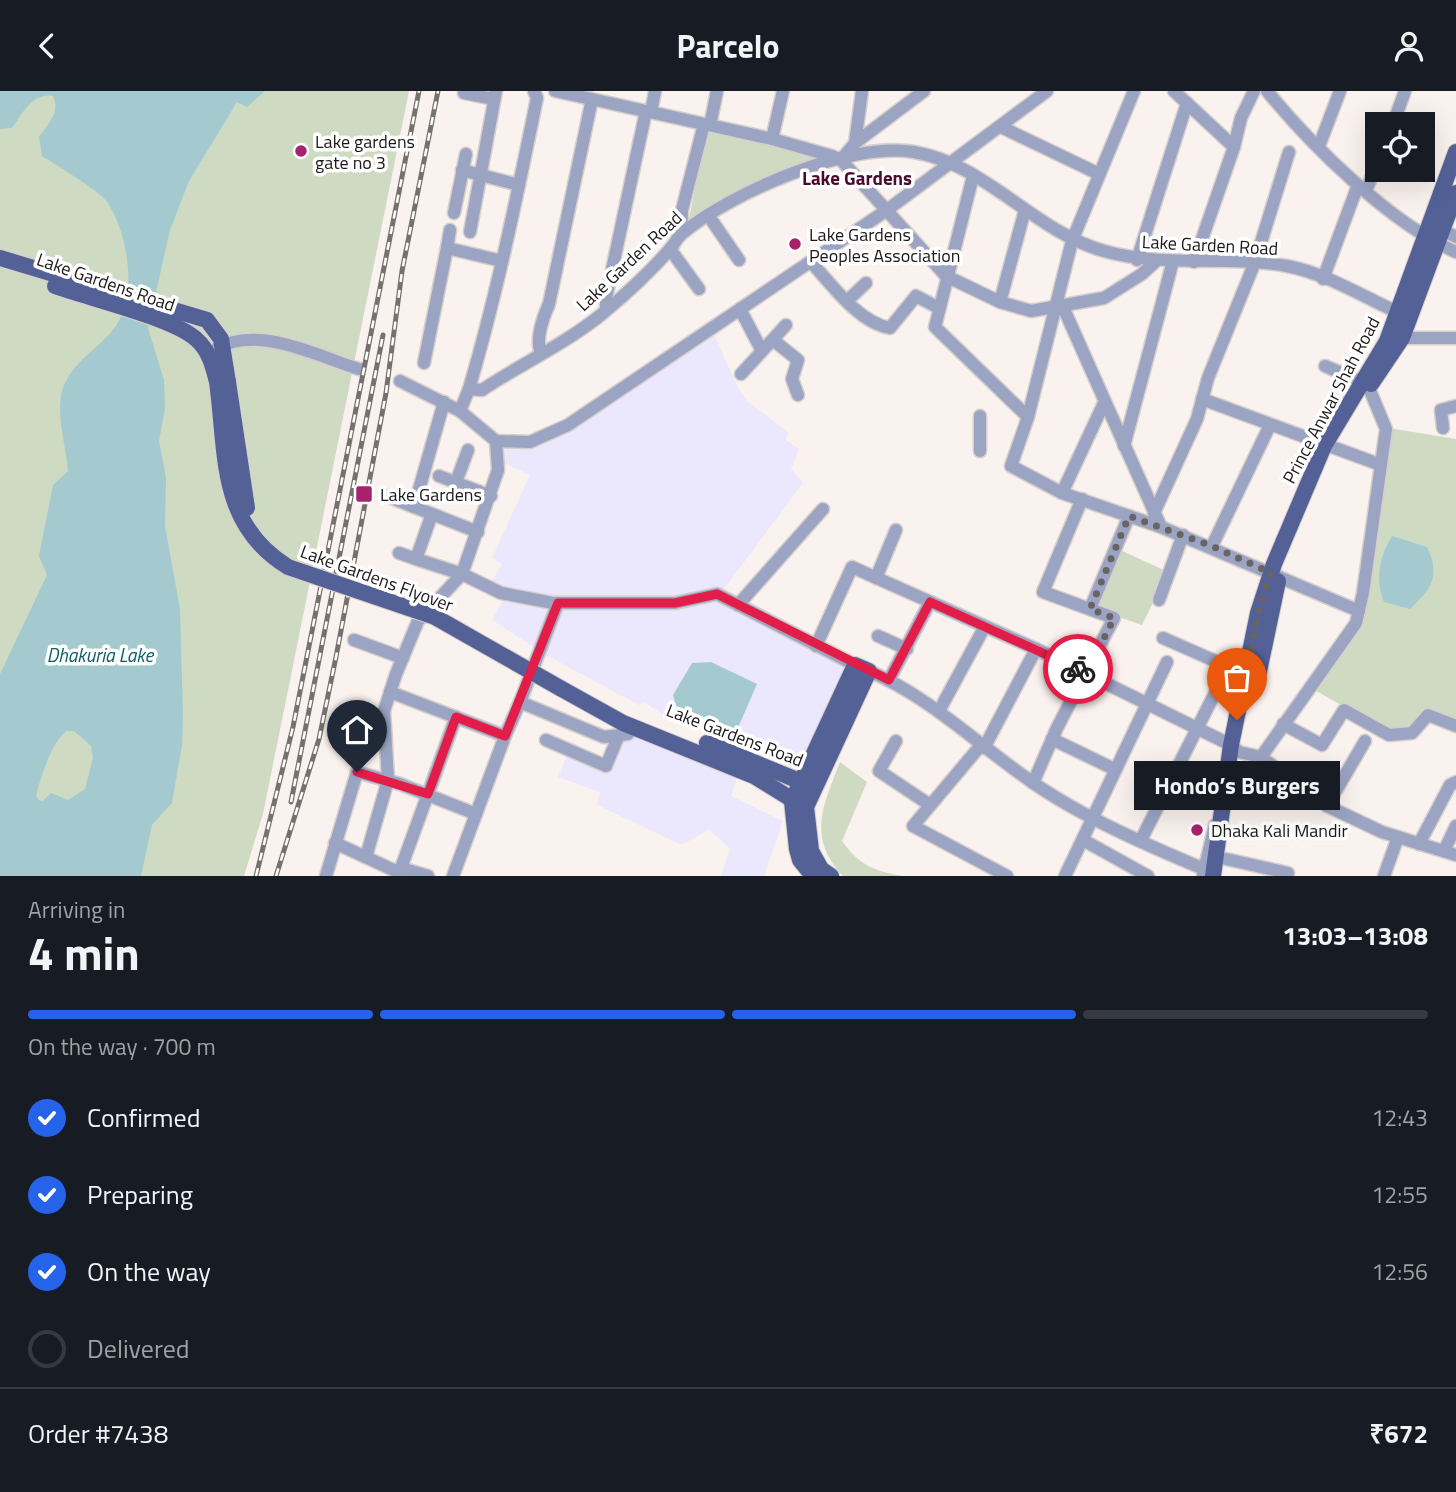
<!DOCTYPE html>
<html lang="en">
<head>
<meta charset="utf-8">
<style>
	:root { --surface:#171b24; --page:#242831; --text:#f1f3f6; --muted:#9ea1a6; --line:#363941; --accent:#2563eb }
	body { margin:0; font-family:"Titillium Web",sans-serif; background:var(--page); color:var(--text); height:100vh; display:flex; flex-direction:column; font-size:26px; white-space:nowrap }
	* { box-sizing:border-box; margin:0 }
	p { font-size:23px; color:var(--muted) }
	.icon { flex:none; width:38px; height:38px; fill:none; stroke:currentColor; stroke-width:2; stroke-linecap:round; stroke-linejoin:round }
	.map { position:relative; height:785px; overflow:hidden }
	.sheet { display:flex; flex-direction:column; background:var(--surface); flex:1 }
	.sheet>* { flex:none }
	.tools { position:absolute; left:1365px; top:21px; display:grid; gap:14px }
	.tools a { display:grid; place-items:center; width:70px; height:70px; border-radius:0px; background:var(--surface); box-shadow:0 7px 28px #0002; font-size:35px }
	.pin { position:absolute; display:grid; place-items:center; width:60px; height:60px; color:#fff; margin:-72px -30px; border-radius:50% 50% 50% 0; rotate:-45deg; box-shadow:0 0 7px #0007 }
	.pin .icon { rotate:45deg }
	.courier { position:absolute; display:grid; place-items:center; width:70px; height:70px; margin:-35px; border:5px solid #e11d48; border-radius:50%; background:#fff; color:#222; box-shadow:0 2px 9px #0007 }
	.bubble { position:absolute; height:49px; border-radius:0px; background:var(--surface); box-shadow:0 7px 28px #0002; font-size:23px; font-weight:700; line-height:49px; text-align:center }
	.headline em { font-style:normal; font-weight:700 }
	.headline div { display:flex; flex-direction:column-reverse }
	.headline { display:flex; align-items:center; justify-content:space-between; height:119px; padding:0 28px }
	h1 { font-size:46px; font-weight:700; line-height:52px }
	.bar { display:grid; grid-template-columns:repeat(4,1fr); gap:10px 7px; align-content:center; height:84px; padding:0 28px }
	.bar i { height:9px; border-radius:5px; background:var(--line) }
	.bar .on { background:var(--accent) }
	.bar p { grid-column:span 4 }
	.line { display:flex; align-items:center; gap:18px; padding:0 28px; border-top:2px solid var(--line) }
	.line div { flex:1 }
	ol { padding:0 28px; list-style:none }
	li { display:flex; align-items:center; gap:21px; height:77px }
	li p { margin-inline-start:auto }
	li .icon { padding:7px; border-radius:50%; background:var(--accent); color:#fff; stroke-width:4 }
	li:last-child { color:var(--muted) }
	li i { width:38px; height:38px; border:4px solid var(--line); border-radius:50% }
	header { display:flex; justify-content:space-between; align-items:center; height:91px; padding:0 28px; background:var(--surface); font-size:32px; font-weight:700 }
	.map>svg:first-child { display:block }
	.industrial { fill:#ebe7fd }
	.green { fill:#cfdac3 }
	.water { fill:#a4cad0; fill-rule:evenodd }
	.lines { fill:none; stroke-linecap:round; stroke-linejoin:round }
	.minor-casing { stroke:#d6cfcc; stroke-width:15 }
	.major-casing { stroke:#d6cfcc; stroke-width:18 }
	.minor { stroke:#9ba4c3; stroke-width:12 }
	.major { stroke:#536196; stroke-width:16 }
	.rail-casing { stroke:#76716f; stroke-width:5 }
	.rail { stroke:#fff; stroke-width:2.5; stroke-dasharray:8; stroke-linecap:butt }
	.major-bridge-casing { stroke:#d6cfcc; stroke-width:18; stroke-linecap:butt }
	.major-bridge { stroke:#536196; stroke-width:16 }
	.done { stroke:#696463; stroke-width:7; stroke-dasharray:0 12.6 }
	.route { stroke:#e11d48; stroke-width:9 }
	.poi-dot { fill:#a8226b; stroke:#fff; stroke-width:2.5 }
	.labels { text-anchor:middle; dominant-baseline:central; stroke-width:7; stroke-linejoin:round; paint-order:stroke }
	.poi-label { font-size:18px; fill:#1b1817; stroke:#fff; text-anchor:start }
	.street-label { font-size:18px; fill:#1b1817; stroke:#fff }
	.neighbourhood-label { font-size:19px; font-weight:bold; fill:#4b0b2e; stroke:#fff }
	.water-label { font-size:19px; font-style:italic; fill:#0e5d66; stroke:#fff }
</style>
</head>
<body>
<header><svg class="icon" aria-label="back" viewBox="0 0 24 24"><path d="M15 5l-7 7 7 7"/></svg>Parcelo<svg class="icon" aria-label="person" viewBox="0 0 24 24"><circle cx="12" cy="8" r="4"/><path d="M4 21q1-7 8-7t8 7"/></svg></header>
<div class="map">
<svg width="1456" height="785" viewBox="0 0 1456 785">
	<rect width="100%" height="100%" fill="#faf2ef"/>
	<g class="industrial">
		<path d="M 712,239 L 738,297 L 747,310 L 788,341 L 786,349 L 799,358 L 791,378 L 803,392 L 718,506 L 850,574 L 805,665 L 787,671 L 668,627 L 644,611 L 639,614 L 546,564 L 492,529 L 507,502 L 489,495 L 502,473 L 492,467 L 530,384 L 502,371 L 497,351 L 530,354 Z"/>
		<path d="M 631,645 L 738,684 L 731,705 L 783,730 L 764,785 L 721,785 L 730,758 L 709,738 L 682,754 L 597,714 L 600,701 L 558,686 L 569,660 L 606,679 L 619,648 Z"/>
	</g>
	<g class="green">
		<path d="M 0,0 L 409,0 L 263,723 L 244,785 L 0,785 Z"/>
		<path d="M 707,36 L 831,68 L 775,84 L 687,138 Z"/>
		<path d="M 1389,337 L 1456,348 L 1456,631 L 1429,619 L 1411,639 L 1388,641 L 1313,598 L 1357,536 Z"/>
		<path d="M 1118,458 L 1168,481 L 1142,534 L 1093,517 Z"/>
		<path d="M 840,671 L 867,691 L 842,750 C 859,774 874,780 902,785 L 843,785 C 807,746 823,715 840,671 Z"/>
	</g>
	<g class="water">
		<path d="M 0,0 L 265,0 L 247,16 L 237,11 L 189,90 L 170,139 L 148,237 L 164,289 L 165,317 L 159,350 L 166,386 L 165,435 L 180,518 L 183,626 L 182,654 L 172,712 L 152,734 L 141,785 L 0,785 L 0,583 L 47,484 L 39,465 L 53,394 L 68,380 C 66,355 56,325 62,300 C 71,269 104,256 119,230 C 137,198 127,140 107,111 C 100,100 56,74 42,65 L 39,46 C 48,32 61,22 53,5 C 33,1 22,23 12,37 L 0,38 ZM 66,640 L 74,640 L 91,655 L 93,667 L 85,698 L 68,709 L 51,702 L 43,710 L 39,709 L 36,705 C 41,685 51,653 66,640 Z"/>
		<path d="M 1392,445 L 1427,456 C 1441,485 1431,498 1410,518 L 1384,511 C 1375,489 1379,466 1392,445 Z"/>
		<path d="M 711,571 L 757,593 L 737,639 L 676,615 L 673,604 L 692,572 Z"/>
	</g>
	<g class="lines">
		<g class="minor-casing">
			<g id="minor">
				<path d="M 555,0 L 772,48 L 832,65 L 841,69 L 946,185 L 1000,211 L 1031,220 L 1104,207 L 1142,183 L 1155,171"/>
				<path d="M 1134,0 L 1072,150 L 1028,326 L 1011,375 L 1062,402 L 1161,436"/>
				<path d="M 1174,0 L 1234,56 L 1194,171"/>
				<path d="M 1267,0 C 1312,55 1391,133 1456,161"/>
				<path d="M 464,2 L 494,8"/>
				<path d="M 651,21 L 655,0"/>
				<path d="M 1393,33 L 1405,0"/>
				<path d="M 710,34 L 717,0"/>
				<path d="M 1001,36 L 1099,83"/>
				<path d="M 772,48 L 783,0"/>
				<path d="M 855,52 L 862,0"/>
				<path d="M 1319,55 L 1340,0"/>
				<path d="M 1234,56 L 1241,27 L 1254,0"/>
				<path d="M 841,69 L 855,52 L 924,0"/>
				<path d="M 462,79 L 519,94"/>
				<path d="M 973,85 L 935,236 L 1028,326"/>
				<path d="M 1366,99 L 1377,74"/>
				<path d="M 454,122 L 466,63"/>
				<path d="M 708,124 L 739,169"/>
				<path d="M 1434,135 L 1456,146"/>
				<path d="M 470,141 L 496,0"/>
				<path d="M 681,143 L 682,119 L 704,33"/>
				<path d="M 447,157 L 450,139"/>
				<path d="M 670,158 L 699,198"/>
				<path d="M 1137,169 L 1187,12"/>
				<path d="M 811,171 C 831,193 859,232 890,237 L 916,205 L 939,217"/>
				<path d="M 1323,188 L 1358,94"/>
				<path d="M 848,209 L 866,192"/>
				<path d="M 1000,211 L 1025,119"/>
				<path d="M 1063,216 L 1161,436 L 1359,520"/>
				<path d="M 740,218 L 762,260"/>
				<path d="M 606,219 L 606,207 L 646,20"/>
				<path d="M 1402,247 L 1456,247"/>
				<path d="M 773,249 L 798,269 L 792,288 L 798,304"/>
				<path d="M 216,258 C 258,233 317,265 359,278"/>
				<path d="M 541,262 C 535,249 543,226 549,213 L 592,8"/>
				<path d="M 424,272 L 447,157 L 502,170"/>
				<path d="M 741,283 L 786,234"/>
				<path d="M 400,290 L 460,320 L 496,350 L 530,351 L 568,334 L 887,119 L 1047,0"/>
				<path d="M 469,298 C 497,203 517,105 537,7 L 534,0"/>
				<path d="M 1202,308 L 1381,374"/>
				<path d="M 460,320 L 469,298 L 482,299 C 521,273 565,253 602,223 C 625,204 651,180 671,157 C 675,152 678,145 684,141 C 733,101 850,50 914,61 C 986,73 1035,141 1104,160 C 1164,177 1226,164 1287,175 C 1325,182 1364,206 1399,222"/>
				<path d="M 980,325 L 980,360"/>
				<path d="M 1443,337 L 1441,319 L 1456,315"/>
				<path d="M 496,350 L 498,379 L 462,483 L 501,502 L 553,512 L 675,512 L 717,503 L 855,574"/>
				<path d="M 1124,355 L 1173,170"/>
				<path d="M 439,385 L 491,405"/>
				<path d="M 456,391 L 468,359"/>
				<path d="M 1062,402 L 1104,312"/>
				<path d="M 386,405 L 478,441"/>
				<path d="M 414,416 L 444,311"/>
				<path d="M 1154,422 L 1197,328 L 1208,287 L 1255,171 L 1289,61"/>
				<path d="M 1212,455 L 1270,334"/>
				<path d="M 399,462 L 416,468 L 432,423"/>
				<path d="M 876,487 L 896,439"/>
				<path d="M 1159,509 L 1183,444"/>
				<path d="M 738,514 L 823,418"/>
				<path d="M 1090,518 L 1129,425"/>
				<path d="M 878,545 L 907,558"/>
				<path d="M 1163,547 L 1222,573 L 1249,578"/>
				<path d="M 354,549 L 403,567"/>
				<path d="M 816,555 L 852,476 L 1036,558 L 1231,654 L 1239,661 L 1261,666 L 1327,715 L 1382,741 L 1456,764"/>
				<path d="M 869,580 C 930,606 978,654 1032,691 C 1082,726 1149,755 1204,778"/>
				<path d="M 889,589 L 930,511"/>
				<path d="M 390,601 L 505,645 L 520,611 L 604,646 L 628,643"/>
				<path d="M 520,611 L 558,512"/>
				<path d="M 939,620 L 984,537"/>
				<path d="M 1283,633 L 1322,654 L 1344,619 L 1389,644 L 1412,642 L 1428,624 L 1456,635"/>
				<path d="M 1052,648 L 1114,678"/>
				<path d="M 546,649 L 606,675 L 618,646"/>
				<path d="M 896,650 L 879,680 L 930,714"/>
				<path d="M 981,654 L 913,735 L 1007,785"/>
				<path d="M 984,657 L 1036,558"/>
				<path d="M 1261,666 L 1356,532 L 1363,502 L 1386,338 L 1369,297 L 1360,290 L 1325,275"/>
				<path d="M 1033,692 L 1057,637 L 1114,527 L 1043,501 L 1082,408"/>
				<path d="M 1327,715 L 1365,650"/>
				<path d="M 1083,749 L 1148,785"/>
				<path d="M 1141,749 L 1221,590"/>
				<path d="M 335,752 L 400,782"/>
				<path d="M 1419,753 L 1450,694 L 1456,691"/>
				<path d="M 1444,760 L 1456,735"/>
				<path d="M 366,766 L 388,689 L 384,620 L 396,583 L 418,530 L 462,483 L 416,468"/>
				<path d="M 1226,768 L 1288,782"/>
				<path d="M 401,777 L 456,626"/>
				<path d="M 399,783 L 401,777 L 428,785"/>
				<path d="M 1203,784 L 1215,734"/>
				<path d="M 326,785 L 357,681 L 400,693 L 476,723"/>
				<path d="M 453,785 L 505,645"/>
				<path d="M 1065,785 L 1167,571"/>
				<path d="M 1384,785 L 1398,746"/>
			</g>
		</g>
		<g class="major-casing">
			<g id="major">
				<path d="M 0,167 L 207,229 L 221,248 L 228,291"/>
				<path d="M 55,195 C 88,207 173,227 196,248 C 209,259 213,275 217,291"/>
				<path d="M 1371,293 L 1402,247 L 1456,102"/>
				<path d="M 1258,585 L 1278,490"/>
				<path d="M 560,597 L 623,632 L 754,685 L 801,714"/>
				<path d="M 707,652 L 809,694"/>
				<path d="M 813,785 L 800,769 L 797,758 L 792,710 L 855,574 L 869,580 L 806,716 L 811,760 L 821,778 L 831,785"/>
				<path d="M 1213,785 L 1231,654 L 1258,522 L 1274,473 L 1324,355 L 1387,250 L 1456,61"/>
			</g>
		</g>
		<use href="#minor" class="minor"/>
		<use href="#major" class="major"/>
		<g class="rail-casing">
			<g id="rail">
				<path d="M 291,711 L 383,244"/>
				<path d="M 256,785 L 293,636 L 419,0"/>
				<path d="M 276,785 L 319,648 L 336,566 L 386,302 L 402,180 L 438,0"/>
			</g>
		</g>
		<use href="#rail" class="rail"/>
		<g class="major-bridge-casing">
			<g id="major-bridge">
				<path d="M 217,291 C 227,364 218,433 288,476 L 435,526 L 560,597"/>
				<path d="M 228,291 L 247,417"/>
			</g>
		</g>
		<use href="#major-bridge" class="major-bridge"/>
	</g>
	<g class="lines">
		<path class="done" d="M 1078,578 L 1087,582 L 1114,527 L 1090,518 L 1129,425 L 1212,455 L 1271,482 L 1258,522 L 1237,629"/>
		<path class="route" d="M 357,681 L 428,703 L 456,626 L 505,645 L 558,512 L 675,512 L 717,503 L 889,589 L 930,511 L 1078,578"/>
	</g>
	<g class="poi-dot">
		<circle cx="301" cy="60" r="7"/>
		<circle cx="795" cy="153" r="7"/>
		<rect x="355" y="394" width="18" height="18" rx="3.5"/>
		<circle cx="1197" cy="739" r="7"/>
	</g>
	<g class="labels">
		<g class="poi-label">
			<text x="315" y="50">Lake gardens<tspan x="315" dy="21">gate no 3</tspan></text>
			<text x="809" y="143">Lake Gardens<tspan x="809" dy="21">Peoples Association</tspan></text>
			<text x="380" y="403">Lake Gardens</text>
			<text x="1211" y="739">Dhaka Kali Mandir</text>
		</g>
		<g class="street-label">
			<text transform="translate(1210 154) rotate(3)">Lake Garden Road</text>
			<text transform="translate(629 170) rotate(-43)">Lake Garden Road</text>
			<text transform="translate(106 191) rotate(19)">Lake Gardens Road</text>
			<text transform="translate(1331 309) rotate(-62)">Prince Anwar Shah Road</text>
			<text transform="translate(377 487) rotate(20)">Lake Gardens Flyover</text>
			<text transform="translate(735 644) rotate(21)">Lake Gardens Road</text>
		</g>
		<g class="neighbourhood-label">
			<text x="857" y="86">Lake Gardens</text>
		</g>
		<g class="water-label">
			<text x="100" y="563">Dhakuria Lake</text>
		</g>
	</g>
</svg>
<div class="tools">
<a><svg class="icon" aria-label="locate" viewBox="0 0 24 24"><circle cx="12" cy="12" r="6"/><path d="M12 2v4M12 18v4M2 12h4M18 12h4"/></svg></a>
</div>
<div class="pin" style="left:1237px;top:629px;background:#ea580c"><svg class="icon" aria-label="bag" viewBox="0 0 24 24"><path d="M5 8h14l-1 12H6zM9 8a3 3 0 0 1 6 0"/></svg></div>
<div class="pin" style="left:357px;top:681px;background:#1f2937"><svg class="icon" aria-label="home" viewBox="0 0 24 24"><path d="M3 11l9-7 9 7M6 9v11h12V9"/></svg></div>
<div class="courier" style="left:1078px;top:578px"><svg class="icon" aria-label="bike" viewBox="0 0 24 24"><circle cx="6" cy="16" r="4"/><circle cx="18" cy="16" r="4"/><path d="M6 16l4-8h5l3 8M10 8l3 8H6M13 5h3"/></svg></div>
<div class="bubble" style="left:1134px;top:670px;width:206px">Hondo’s Burgers</div>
</div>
<section class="sheet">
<div class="headline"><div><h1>4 min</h1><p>Arriving in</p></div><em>13:03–13:08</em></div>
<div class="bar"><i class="on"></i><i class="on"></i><i class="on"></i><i></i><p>On the way · 700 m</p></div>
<ol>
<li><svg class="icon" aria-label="check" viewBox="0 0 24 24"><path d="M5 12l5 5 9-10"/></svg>Confirmed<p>12:43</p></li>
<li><svg class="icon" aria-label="check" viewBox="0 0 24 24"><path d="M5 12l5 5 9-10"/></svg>Preparing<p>12:55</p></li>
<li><svg class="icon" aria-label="check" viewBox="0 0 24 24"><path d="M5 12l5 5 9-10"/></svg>On the way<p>12:56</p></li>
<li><i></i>Delivered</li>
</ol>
<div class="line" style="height:91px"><div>Order #7438</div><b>₹672</b></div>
</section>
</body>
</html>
